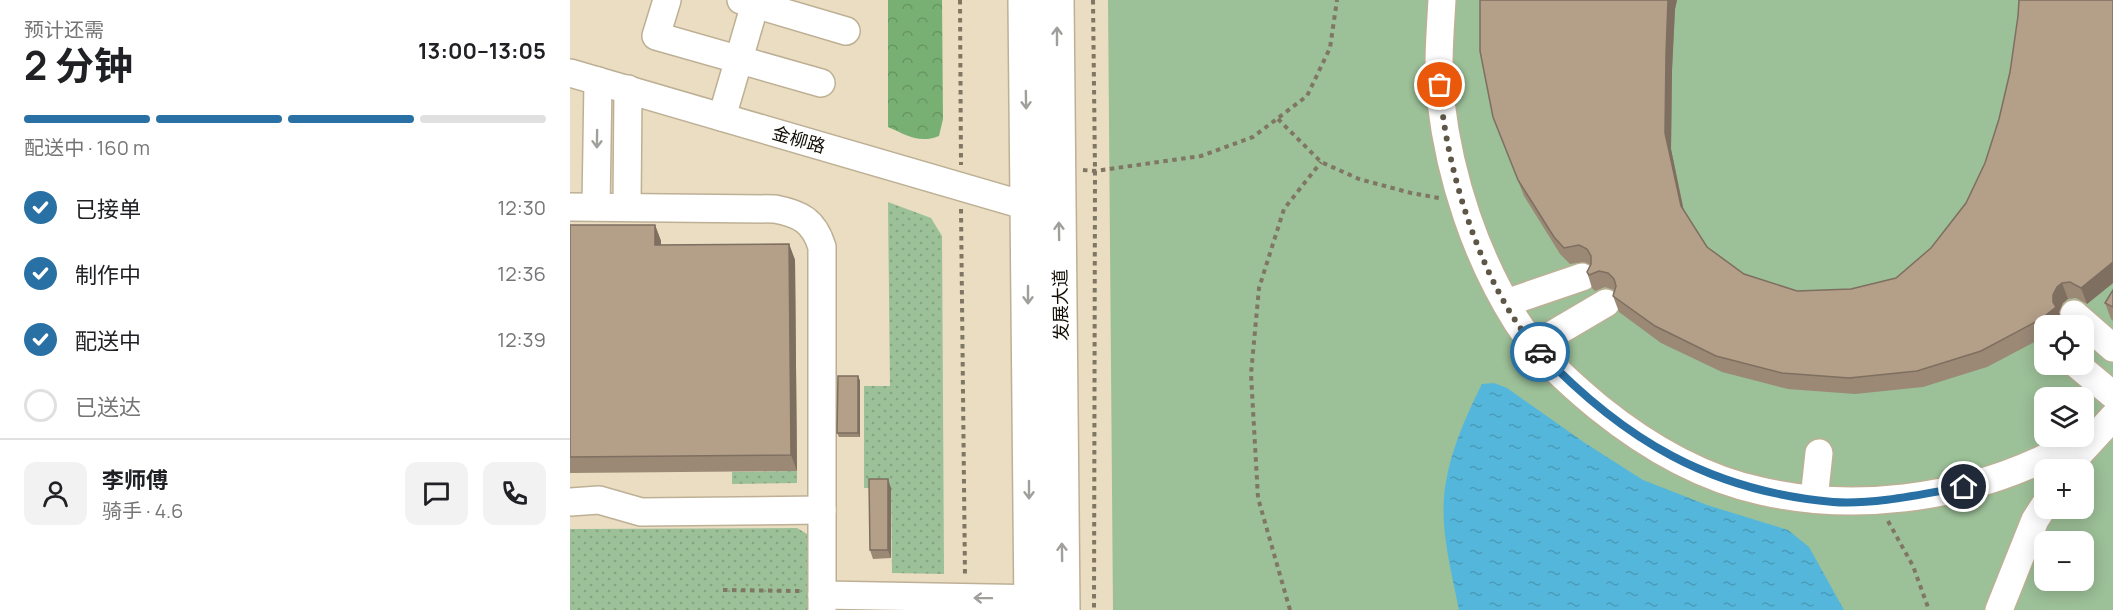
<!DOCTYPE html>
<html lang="zh">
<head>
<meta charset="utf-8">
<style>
	:root { --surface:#fff; --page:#f2f2f2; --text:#202124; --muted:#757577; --line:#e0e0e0; --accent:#2970a4 }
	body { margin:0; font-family:Manrope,"Noto Sans SC",sans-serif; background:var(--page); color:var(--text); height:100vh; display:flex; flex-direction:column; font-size:22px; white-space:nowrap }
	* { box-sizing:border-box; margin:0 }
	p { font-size:20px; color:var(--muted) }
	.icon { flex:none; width:33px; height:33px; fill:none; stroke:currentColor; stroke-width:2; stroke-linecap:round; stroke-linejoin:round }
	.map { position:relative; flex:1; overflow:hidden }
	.drawer { display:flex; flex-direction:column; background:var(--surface); width:570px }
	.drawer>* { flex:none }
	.controls { position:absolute; left:1464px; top:315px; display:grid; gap:12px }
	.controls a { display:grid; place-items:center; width:60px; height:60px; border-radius:12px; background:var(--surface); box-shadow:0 3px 15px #0003; font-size:30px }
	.pin { position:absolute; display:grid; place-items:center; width:51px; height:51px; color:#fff; margin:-26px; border:3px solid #fff; border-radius:50%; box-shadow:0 2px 6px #0007 }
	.courier { position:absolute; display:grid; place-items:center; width:60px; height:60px; margin:-30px; border:4px solid #2970a4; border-radius:50%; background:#fff; color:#222; box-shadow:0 2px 8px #0007 }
	.head em { font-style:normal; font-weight:700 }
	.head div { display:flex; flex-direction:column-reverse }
	.head { display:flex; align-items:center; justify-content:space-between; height:102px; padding:0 24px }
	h1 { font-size:39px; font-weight:700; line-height:45px }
	.bar { display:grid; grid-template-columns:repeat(4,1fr); gap:9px 6px; align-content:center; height:72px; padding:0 24px }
	.bar i { height:8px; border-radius:4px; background:var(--line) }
	.bar .current { background:var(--accent) }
	.bar p { grid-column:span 4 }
	.line { display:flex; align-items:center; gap:15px; padding:0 24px; border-top:2px solid var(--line) }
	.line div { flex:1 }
	.round { display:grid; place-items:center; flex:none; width:63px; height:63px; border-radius:12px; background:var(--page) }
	ol { padding:0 24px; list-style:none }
	li { display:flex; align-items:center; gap:18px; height:66px }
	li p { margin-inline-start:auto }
	li .icon { padding:6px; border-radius:50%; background:var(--accent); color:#fff; stroke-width:4 }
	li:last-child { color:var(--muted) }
	li i { width:33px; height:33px; border:3px solid var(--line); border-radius:50% }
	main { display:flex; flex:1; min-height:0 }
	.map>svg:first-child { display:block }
	.grass { fill:url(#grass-dots) }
	.forest { fill:url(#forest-crowns) }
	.park { fill:#9cc098; fill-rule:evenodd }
	.water { fill:url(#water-ripples) }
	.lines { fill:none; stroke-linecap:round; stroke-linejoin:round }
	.minor-casing { stroke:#bdb095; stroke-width:30 }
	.major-casing { stroke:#bdb095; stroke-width:36 }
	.path { stroke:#7f7764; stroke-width:4; stroke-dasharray:4.5 4.5; stroke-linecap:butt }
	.minor { stroke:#fff; stroke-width:27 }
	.major { stroke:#fff; stroke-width:33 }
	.wall { fill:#9b8976 }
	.shaded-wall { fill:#7e6f60 }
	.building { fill:#b49f89; stroke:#7e6f60; stroke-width:1.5 }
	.oneway { stroke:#a09f9b }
	.done { stroke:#5e5647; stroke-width:6; stroke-dasharray:0 10.8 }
	.route { stroke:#2970a4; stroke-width:8 }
	.labels { text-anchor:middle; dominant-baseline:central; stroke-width:6; stroke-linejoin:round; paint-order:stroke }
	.street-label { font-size:18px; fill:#120e05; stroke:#fff }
</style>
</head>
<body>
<main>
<section class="drawer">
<div class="head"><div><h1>2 分钟</h1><p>预计还需</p></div><em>13:00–13:05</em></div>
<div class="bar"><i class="current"></i><i class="current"></i><i class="current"></i><i></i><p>配送中 · 160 m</p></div>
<ol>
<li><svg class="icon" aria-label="check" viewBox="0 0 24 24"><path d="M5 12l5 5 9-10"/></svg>已接单<p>12:30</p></li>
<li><svg class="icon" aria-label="check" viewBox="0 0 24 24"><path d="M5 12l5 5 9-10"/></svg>制作中<p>12:36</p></li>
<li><svg class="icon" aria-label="check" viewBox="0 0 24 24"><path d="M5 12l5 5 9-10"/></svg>配送中<p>12:39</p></li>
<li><i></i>已送达</li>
</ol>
<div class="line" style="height:108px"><a class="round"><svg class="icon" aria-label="person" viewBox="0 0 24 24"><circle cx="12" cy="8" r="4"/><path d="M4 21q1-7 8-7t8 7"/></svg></a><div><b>李师傅</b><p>骑手 · 4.6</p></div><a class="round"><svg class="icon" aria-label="chat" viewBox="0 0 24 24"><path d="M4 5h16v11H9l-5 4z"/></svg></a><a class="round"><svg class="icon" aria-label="phone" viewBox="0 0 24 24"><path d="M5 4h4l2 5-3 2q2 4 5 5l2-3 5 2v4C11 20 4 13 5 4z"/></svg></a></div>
</section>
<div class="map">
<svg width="1543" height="610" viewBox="0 0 1543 610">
	<defs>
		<pattern id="grass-dots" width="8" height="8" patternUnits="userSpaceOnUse" patternTransform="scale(1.5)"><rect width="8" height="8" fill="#9cc098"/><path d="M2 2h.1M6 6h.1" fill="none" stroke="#85a482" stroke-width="1.8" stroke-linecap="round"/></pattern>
		<pattern id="forest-crowns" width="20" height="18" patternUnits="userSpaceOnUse" patternTransform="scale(1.5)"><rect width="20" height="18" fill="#78b073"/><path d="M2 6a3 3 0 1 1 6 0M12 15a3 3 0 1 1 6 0" fill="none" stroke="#679662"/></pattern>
		<pattern id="water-ripples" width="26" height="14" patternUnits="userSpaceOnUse" patternTransform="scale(1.5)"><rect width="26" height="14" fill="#55b6db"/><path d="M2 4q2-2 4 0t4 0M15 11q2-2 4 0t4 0" fill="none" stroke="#499bba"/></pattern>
	</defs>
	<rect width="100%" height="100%" fill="#eaddc1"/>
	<g class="grass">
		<path d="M 318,202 L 361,218 L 372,236 L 374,574 L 322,573 L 321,488 L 294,488 L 294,386 L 320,386 Z"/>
		<path d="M 227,471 L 227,483 L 162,484 L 162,472 Z"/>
		<path d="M 227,528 L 242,537 L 247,610 L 0,610 L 0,529 Z"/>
	</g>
	<path class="forest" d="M 318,0 L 372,0 L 373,119 L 369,136 C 348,144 337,135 318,127 Z"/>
	<path class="park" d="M 538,0 L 1543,0 L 1543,610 L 543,610 ZM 1474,326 L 1514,326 L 1514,364 L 1474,364 ZM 1474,398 L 1514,398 L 1514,436 L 1474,436 ZM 1474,470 L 1514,470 L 1514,508 L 1474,508 ZM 1474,542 L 1514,542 L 1514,580 L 1474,580 Z"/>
	<path class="water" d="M 924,383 L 937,388 L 1015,443 L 1073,480 L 1137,505 L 1218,530 L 1239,547 L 1274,610 L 889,610 C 882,574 871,534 874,497 C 878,456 894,420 912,384 Z"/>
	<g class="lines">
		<g class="minor-casing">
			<g id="minor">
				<path d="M 97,0 L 86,36 L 251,83"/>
				<path d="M 171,0 L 276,31"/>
				<path d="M 872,0 C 870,34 867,68 871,102 C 880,179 906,257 947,322 C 968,355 998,382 1028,407 C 1075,445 1131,478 1191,491 C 1283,512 1388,499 1473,459 C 1486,453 1498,444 1510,436"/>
				<path d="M 0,73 L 457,206"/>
				<path d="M 152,117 L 185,4"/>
				<path d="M 0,207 L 205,209 C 231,214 244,221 252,247 L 252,610"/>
				<path d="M 26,207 L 28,81"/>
				<path d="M 57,207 L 58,89"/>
				<path d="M 936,303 L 1012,277"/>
				<path d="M 1504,314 L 1543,348"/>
				<path d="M 963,346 L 1036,303"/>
				<path d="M 1506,364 L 1543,395"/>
				<path d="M 1499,470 L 1510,453 L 1543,417"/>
				<path d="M 1244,499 L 1249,453"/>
				<path d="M 0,502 L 29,500 L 71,512 L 252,510"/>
				<path d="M 252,595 L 479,599"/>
				<path d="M 1429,610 L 1465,520 L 1474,506"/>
			</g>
		</g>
		<g class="major-casing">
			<g id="major">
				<path d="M 455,0 L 461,610"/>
				<path d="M 487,0 L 493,610"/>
			</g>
		</g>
		<g class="path">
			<path d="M 390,0 L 391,165"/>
			<path d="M 523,0 L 525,171 L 524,610"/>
			<path d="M 708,119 L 751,162 L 789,179 L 841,193 L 869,198"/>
			<path d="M 513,170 L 525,171 L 631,156 L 683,137 L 737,96 L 760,48 L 767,0"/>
			<path d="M 391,209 L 395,576"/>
			<path d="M 1318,521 L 1343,566 L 1359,610"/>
			<path d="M 153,590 L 230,591"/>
			<path d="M 720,610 L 688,498 L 681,374 L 689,288 L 714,209 L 751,162"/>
		</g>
		<use href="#minor" class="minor"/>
		<use href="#major" class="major"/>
	</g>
	<g class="wall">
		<path d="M 910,0 L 1107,0 L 1105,9 L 1102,70 L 1101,149 L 1114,211 L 1137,247 L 1174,274 L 1227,291 L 1281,289 L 1326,278 L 1361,248 L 1396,203 L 1543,0 L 1543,283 L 1517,304 L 1506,298 L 1498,299 L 1493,303 L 1489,312 L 1492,324 L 1474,326 L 1474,337 L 1417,367 L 1353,387 L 1285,394 L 1218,389 L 1152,372 L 1091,343 L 1049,312 L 1043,296 L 1044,290 L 1035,287 L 1025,291 L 1022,288 L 1017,272 L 1021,265 L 1014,262 L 1000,264 L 990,254 L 954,196 L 923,117 Z"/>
		<path d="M 0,225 L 85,225 L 91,241 L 91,245 L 219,244 L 225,260 L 227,471 L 0,473 Z"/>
		<path d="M 1543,290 L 1543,321 L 1541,319 L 1535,303 Z"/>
		<path d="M 288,376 L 290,381 L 290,437 L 269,437 L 267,433 Z"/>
		<path d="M 321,488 L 321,558 L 303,559 L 300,550 Z"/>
	</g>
	<g class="shaded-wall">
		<path d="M 1098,0 L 1107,0 L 1105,9 L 1102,70 L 1101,149 L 1116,222 L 1111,206 L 1095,133 L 1096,54 Z"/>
		<path d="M 85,225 L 91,241 L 91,261 L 85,245 Z"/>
		<path d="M 219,244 L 225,260 L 227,471 L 221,455 Z"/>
		<path d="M 1543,262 L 1543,283 L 1517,304 L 1511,288 Z"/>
		<path d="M 1492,283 L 1498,299 L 1493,303 L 1489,312 L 1492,324 L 1490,326 L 1474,326 L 1474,328 L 1471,319 L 1483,302 L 1483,295 L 1487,287 Z"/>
		<path d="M 288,376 L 290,381 L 290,437 L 288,433 Z"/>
		<path d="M 318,479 L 321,488 L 321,558 L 318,550 Z"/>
	</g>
	<g class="building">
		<path d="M 910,0 L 1098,0 L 1096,54 L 1095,133 L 1111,206 L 1137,247 L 1174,274 L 1227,291 L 1281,289 L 1326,278 L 1361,248 L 1396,203 L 1415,163 L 1429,119 L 1440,72 L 1448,16 L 1449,0 L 1543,0 L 1543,262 L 1511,288 L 1500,282 L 1492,283 L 1487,287 L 1483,295 L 1483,302 L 1486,307 L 1471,319 L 1411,351 L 1347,371 L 1279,378 L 1212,373 L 1146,356 L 1085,326 L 1043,296 L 1046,286 L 1044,279 L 1038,273 L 1029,271 L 1019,275 L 1017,272 L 1021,264 L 1021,256 L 1017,249 L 1009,245 L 994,248 L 984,237 L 948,180 L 923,117 L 910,51 Z"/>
		<path d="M 0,225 L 85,225 L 85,245 L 219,244 L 221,455 L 0,457 Z"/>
		<path d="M 1543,290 L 1543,307 L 1535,303 Z"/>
		<path d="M 268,376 L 288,376 L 288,433 L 267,433 Z"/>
		<path d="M 299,479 L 318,479 L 318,550 L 300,550 Z"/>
	</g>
	<defs><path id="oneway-shaft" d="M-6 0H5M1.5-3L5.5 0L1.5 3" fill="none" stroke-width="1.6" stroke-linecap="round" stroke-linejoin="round" transform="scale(1.5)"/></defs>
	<g class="oneway">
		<use href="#oneway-shaft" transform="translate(487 36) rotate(-90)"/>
		<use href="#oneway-shaft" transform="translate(456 100) rotate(89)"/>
		<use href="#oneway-shaft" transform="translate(27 139) rotate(91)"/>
		<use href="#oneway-shaft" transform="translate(489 231) rotate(-91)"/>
		<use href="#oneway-shaft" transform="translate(458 295) rotate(90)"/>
		<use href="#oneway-shaft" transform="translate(459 490) rotate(90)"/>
		<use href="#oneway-shaft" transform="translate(492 552) rotate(-91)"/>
		<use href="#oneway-shaft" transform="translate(413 598) rotate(-179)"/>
	</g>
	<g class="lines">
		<path class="done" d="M 870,85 C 874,165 914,294 970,352"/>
		<path class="route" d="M 970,352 C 1054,440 1140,491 1263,502 C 1303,505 1353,494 1394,487"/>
	</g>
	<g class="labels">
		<g class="street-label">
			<text transform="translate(229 139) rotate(16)">金柳路</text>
			<text transform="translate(490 305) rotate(-91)">发展大道</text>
		</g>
	</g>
</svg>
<div class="controls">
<a><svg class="icon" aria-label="locate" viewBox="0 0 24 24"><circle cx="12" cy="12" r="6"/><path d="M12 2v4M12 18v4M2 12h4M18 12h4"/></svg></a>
<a><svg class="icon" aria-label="layers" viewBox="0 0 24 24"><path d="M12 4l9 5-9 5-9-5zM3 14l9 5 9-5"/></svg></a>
<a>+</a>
<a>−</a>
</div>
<div class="pin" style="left:870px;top:85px;background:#ea580c"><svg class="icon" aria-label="bag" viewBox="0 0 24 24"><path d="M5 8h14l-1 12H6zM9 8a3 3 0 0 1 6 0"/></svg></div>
<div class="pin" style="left:1394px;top:487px;background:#1f2937"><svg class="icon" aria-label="home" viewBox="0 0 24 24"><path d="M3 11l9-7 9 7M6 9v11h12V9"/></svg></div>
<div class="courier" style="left:970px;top:352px"><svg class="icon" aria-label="car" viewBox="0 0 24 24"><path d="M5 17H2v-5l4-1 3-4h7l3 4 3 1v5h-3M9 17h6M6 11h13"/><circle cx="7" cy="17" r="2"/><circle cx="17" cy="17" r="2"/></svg></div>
</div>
</main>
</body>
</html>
